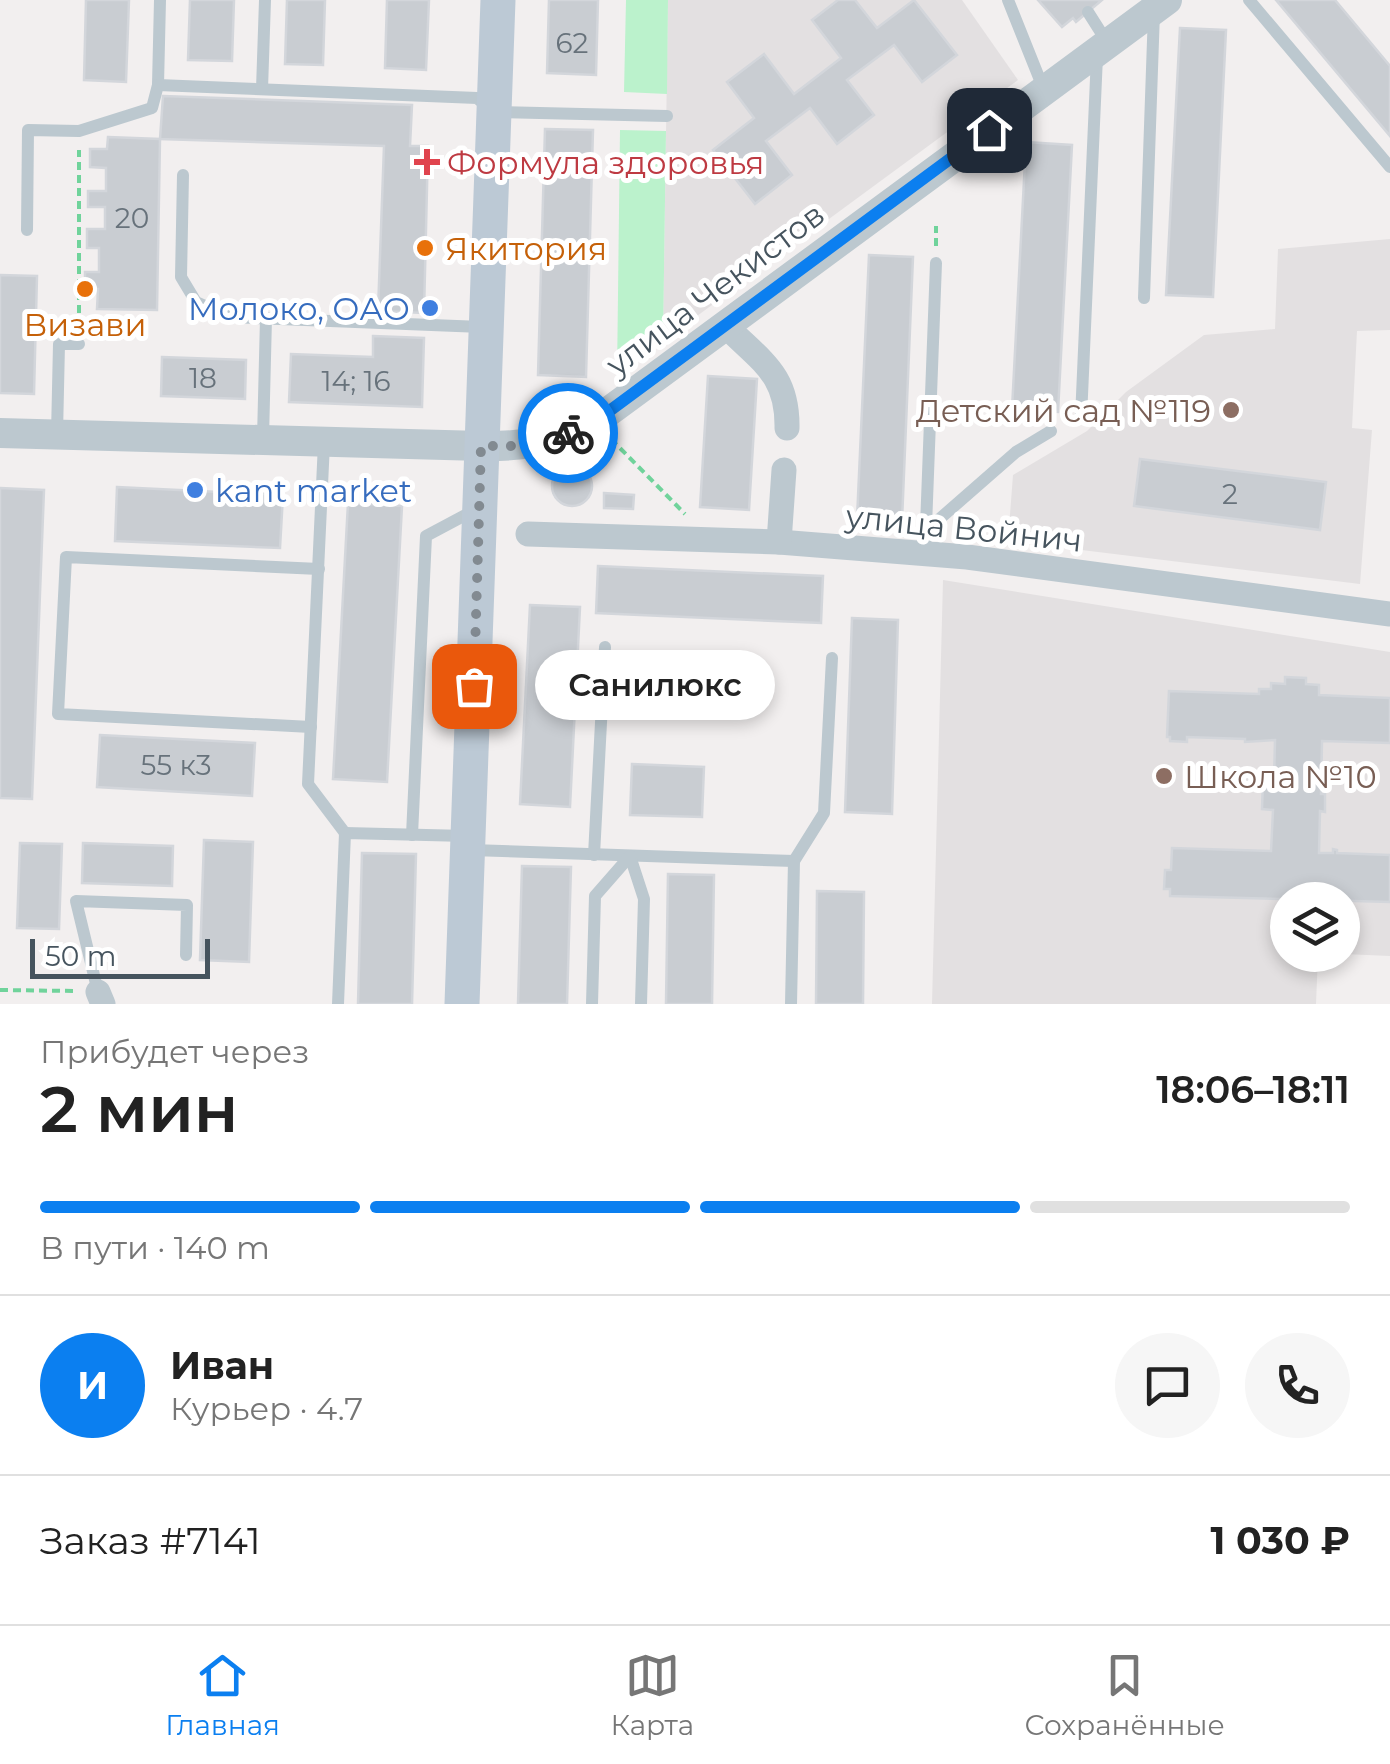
<!DOCTYPE html>
<html lang="ru">
<head>
<meta charset="utf-8">
<style>
	:root { --surface:#fff; --page:#f6f6f6; --text:#222; --muted:#767676; --line:#e0e0e0; --accent:#0b7ff0 }
	body { margin:0; font-family:Montserrat,sans-serif; background:var(--page); color:var(--text); height:100vh; display:flex; flex-direction:column; font-size:38px; white-space:nowrap }
	* { box-sizing:border-box; margin:0 }
	p { font-size:32px; color:var(--muted) }
	.icon { flex:none; width:55px; height:55px; fill:none; stroke:currentColor; stroke-width:2; stroke-linecap:round; stroke-linejoin:round }
	.map { position:relative; height:1004px; overflow:hidden }
	.drawer { display:flex; flex-direction:column; background:var(--surface); flex:1 }
	.drawer>* { flex:none }
	.controls { position:absolute; left:1270px; top:882px; display:grid; gap:20px }
	.controls a { display:grid; place-items:center; width:90px; height:90px; border-radius:50%; background:var(--surface); box-shadow:0 5px 15px #0003; font-size:50px }
	.scale { position:absolute; left:30px; bottom:25px; width:180px; box-sizing:border-box; padding-left:10px; border:5px solid #46545e; border-top:0; font-size:28px; line-height:35px; white-space:nowrap; color:#46545e; -webkit-text-stroke:8px #fff; paint-order:stroke }
	.pin { position:absolute; display:grid; place-items:center; width:85px; height:85px; color:#fff; margin:-42px; border-radius:20px; box-shadow:0 5px 15px #0006 }
	.courier { position:absolute; display:grid; place-items:center; width:100px; height:100px; margin:-50px; border:8px solid #0b7ff0; border-radius:50%; background:#fff; color:#222; box-shadow:0 2px 12px #0007 }
	.bubble { position:absolute; height:70px; border-radius:35px; background:var(--surface); box-shadow:0 5px 15px #0003; font-size:32px; font-weight:600; line-height:70px; text-align:center }
	.headline em { font-style:normal; font-weight:600 }
	.headline div { display:flex; flex-direction:column-reverse }
	.headline { display:flex; align-items:center; justify-content:space-between; height:170px; padding:0 40px }
	h1 { font-size:65px; font-weight:600; line-height:75px }
	.bar { display:grid; grid-template-columns:repeat(4,1fr); gap:15px 10px; align-content:center; height:120px; padding:0 40px }
	.bar i { height:12px; border-radius:8px; background:var(--line) }
	.bar .selected { background:var(--accent) }
	.bar p { grid-column:span 4 }
	.line { display:flex; align-items:center; gap:25px; padding:0 40px; border-top:2px solid var(--line) }
	.line div { flex:1 }
	.round { display:grid; place-items:center; flex:none; width:105px; height:105px; border-radius:52px; background:var(--page) }
	.tab-bar { display:flex; justify-content:space-around; align-items:center; height:140px; border-top:2px solid var(--line); background:var(--surface); font-size:28px; color:var(--muted) }
	.tab-bar a { display:grid; justify-items:center; gap:5px }
	.tab-bar .selected { color:var(--accent) }
	.map>svg:first-child { display:block }
	.education { fill:#e3e0e1 }
	.green { fill:#bbf2cc }
	.building { fill:#c9cdd2; stroke:#d3d6db; stroke-width:2.5 }
	.lines { fill:none; stroke-linecap:round; stroke-linejoin:round }
	.path { stroke:#70d39b; stroke-width:4; stroke-dasharray:8 5; stroke-linecap:butt }
	.service { stroke:#bcc8cf; stroke-width:12 }
	.minor { stroke:#bcc8cf; stroke-width:25 }
	.tertiary { stroke:#bcc8cf; stroke-width:30 }
	.secondary { stroke:#bcc9d5; stroke-width:35 }
	.done { stroke:#828a91; stroke-width:10; stroke-dasharray:0 18 }
	.route { stroke:#0b7ff0; stroke-width:12 }
	.health-dot { fill:#e0444e; stroke:#fff; stroke-width:4 }
	.food-dot { fill:#e8710a; stroke:#fff; stroke-width:4 }
	.shop-dot { fill:#3f7fe0; stroke:#fff; stroke-width:4 }
	.education-dot { fill:#8d6e63; stroke:#fff; stroke-width:4 }
	.labels { text-anchor:middle; dominant-baseline:central; stroke-width:10; stroke-linejoin:round; paint-order:stroke }
	.number-label { font-size:28px; fill:#67727b }
	.health-label { font-size:32px; fill:#be3a42; stroke:#fff; text-anchor:start }
	.food-label { font-size:32px; fill:#c56008; stroke:#fff; text-anchor:start }
	.street-label { font-size:32px; fill:#46545e; stroke:#fff }
	.shop-label { font-size:32px; fill:#366cbe; stroke:#fff; text-anchor:end }
	.education-label { font-size:32px; fill:#785e54; stroke:#fff; text-anchor:end }
</style>
</head>
<body>
<div class="map">
<svg width="1390" height="1004" viewBox="0 0 1390 1004">
	<rect width="100%" height="100%" fill="#f2efef"/>
	<g class="education">
		<path d="M 668,0 L 962,0 L 1018,80 L 663,341 Z"/>
		<path d="M 1390,239 L 1390,330 L 1357,331 L 1352,428 L 1372,430 L 1360,584 L 1008,541 L 1013,475 L 1087,431 L 1126,392 L 1204,335 L 1275,329 L 1278,249 Z"/>
		<path d="M 943,580 L 1390,652 L 1390,956 L 1343,954 L 1342,900 L 1288,900 L 1288,955 L 1318,955 L 1316,1004 L 932,1004 Z"/>
	</g>
	<g class="green">
		<path d="M 626,0 L 668,0 L 667,94 L 624,92 Z"/>
		<path d="M 620,130 L 666,131 L 663,341 L 617,376 Z"/>
	</g>
	<g class="building">
		<path d="M 86,0 L 129,0 L 126,82 L 84,80 Z"/>
		<path d="M 190,0 L 234,0 L 232,61 L 188,60 Z"/>
		<path d="M 287,0 L 325,0 L 323,65 L 285,64 Z"/>
		<path d="M 387,0 L 429,0 L 426,70 L 385,68 Z"/>
		<path d="M 549,0 L 598,0 L 596,75 L 547,73 Z"/>
		<path d="M 838,0 L 855,0 L 877,28 L 914,0 L 957,55 L 922,82 L 894,45 L 847,80 L 874,115 L 837,144 L 810,108 L 766,141 L 792,175 L 755,204 L 713,150 L 754,118 L 727,82 L 764,54 L 794,94 L 841,58 L 812,20 Z"/>
		<path d="M 1038,0 L 1102,0 L 1076,22 L 1073,18 L 1062,27 Z"/>
		<path d="M 1276,0 L 1335,0 L 1390,66 L 1390,136 Z"/>
		<path d="M 1180,28 L 1226,30 L 1213,297 L 1166,295 Z"/>
		<path d="M 163,96 L 412,105 L 410,146 L 428,146 L 424,313 L 378,311 L 384,146 L 160,139 Z"/>
		<path d="M 545,129 L 593,130 L 586,377 L 538,375 Z"/>
		<path d="M 108,137 L 160,139 L 157,310 L 97,309 L 98,289 L 85,289 L 85,272 L 99,272 L 99,248 L 87,248 L 87,229 L 105,229 L 105,207 L 88,207 L 88,191 L 106,191 L 106,168 L 90,167 L 90,149 L 107,149 Z"/>
		<path d="M 1026,142 L 1072,145 L 1058,412 L 1012,409 Z"/>
		<path d="M 869,255 L 913,257 L 902,521 L 857,519 Z"/>
		<path d="M 0,275 L 37,276 L 34,394 L 0,393 Z"/>
		<path d="M 373,336 L 424,338 L 422,407 L 289,402 L 291,354 L 373,357 Z"/>
		<path d="M 162,357 L 246,360 L 245,399 L 161,396 Z"/>
		<path d="M 708,376 L 757,379 L 749,510 L 700,507 Z"/>
		<path d="M 1140,459 L 1326,482 L 1320,530 L 1134,506 Z"/>
		<circle cx="572" cy="486" r="20"/>
		<path d="M 117,487 L 283,495 L 280,548 L 115,541 Z"/>
		<path d="M 0,488 L 44,490 L 32,799 L 0,798 Z"/>
		<path d="M 604,493 L 634,495 L 633,509 L 604,508 Z"/>
		<path d="M 348,503 L 402,506 L 387,782 L 333,779 Z"/>
		<path d="M 598,566 L 823,576 L 821,623 L 596,613 Z"/>
		<path d="M 530,605 L 580,607 L 570,807 L 520,804 Z"/>
		<path d="M 852,618 L 898,620 L 892,814 L 845,812 Z"/>
		<path d="M 1285,677 L 1306,678 L 1306,684 L 1319,685 L 1319,695 L 1390,698 L 1390,743 L 1322,741 L 1321,794 L 1325,794 L 1325,812 L 1320,811 L 1319,853 L 1333,853 L 1333,849 L 1337,850 L 1337,853 L 1390,855 L 1390,902 L 1170,896 L 1170,889 L 1164,889 L 1165,870 L 1171,870 L 1172,848 L 1271,851 L 1273,810 L 1262,809 L 1263,780 L 1274,780 L 1275,740 L 1245,742 L 1245,739 L 1187,737 L 1187,742 L 1170,741 L 1170,737 L 1167,737 L 1169,691 L 1259,694 L 1259,689 L 1271,689 L 1271,683 L 1285,684 Z"/>
		<path d="M 100,735 L 255,743 L 252,796 L 97,787 Z"/>
		<path d="M 632,764 L 704,767 L 702,817 L 630,815 Z"/>
		<path d="M 204,840 L 253,842 L 249,962 L 200,960 Z"/>
		<path d="M 20,843 L 62,844 L 59,929 L 17,928 Z"/>
		<path d="M 83,843 L 173,846 L 172,886 L 82,883 Z"/>
		<path d="M 362,853 L 416,854 L 412,1004 L 358,1004 Z"/>
		<path d="M 522,866 L 571,867 L 567,1004 L 518,1004 Z"/>
		<path d="M 668,874 L 714,875 L 712,1004 L 666,1004 Z"/>
		<path d="M 817,891 L 864,892 L 863,1004 L 816,1004 Z"/>
	</g>
	<g class="lines">
		<g class="path">
			<path d="M 936,246 L 936,226"/>
			<path d="M 79,326 L 79,150"/>
			<path d="M 611,439 L 685,514"/>
			<path d="M 0,990 L 75,991"/>
		</g>
		<g class="service">
			<path d="M 1008,0 L 1044,90"/>
			<path d="M 1249,0 L 1390,167"/>
			<path d="M 1088,12 L 1107,42"/>
			<path d="M 158,85 L 160,0"/>
			<path d="M 262,89 L 265,0"/>
			<path d="M 183,175 L 181,277 L 196,302 L 229,317 L 482,327"/>
			<path d="M 27,230 L 28,130 L 79,131 L 152,108 L 158,85 L 477,98 L 494,112 L 667,116"/>
			<path d="M 1144,298 L 1154,12"/>
			<path d="M 1081,418 L 1097,56"/>
			<path d="M 57,434 L 59,344 L 79,344"/>
			<path d="M 263,438 L 266,318"/>
			<path d="M 324,443 L 308,784 L 345,833"/>
			<path d="M 928,529 L 1016,452 L 1051,431"/>
			<path d="M 925,553 L 936,263"/>
			<path d="M 311,727 L 58,714 L 66,557 L 319,569"/>
			<path d="M 412,835 L 426,536 L 473,511"/>
			<path d="M 471,850 L 794,861"/>
			<path d="M 594,855 L 605,647"/>
			<path d="M 630,856 L 644,899 L 641,1004"/>
			<path d="M 98,992 L 76,901 L 187,905 L 186,955"/>
			<path d="M 338,1004 L 345,833 L 467,836"/>
			<path d="M 592,1004 L 595,896 L 630,856"/>
			<path d="M 791,1004 L 794,861 L 824,813 L 832,658"/>
		</g>
		<g class="minor">
			<path d="M 725,325 C 760,361 788,373 787,428"/>
			<path d="M 528,534 L 779,542 L 967,557 L 1390,614"/>
			<path d="M 779,542 L 784,470"/>
			<path d="M 98,992 L 103,1004"/>
		</g>
		<path class="tertiary" d="M 0,433 L 481,446 C 535,447 561,439 608,412 L 1167,0"/>
		<path class="secondary" d="M 462,1004 L 498,0"/>
	</g>
	<g class="lines">
		<path class="done" d="M 474,686 L 481,446 L 522,446 L 568,433"/>
		<path class="route" d="M 568,433 L 608,412 L 989,130"/>
	</g>
	<path class="health-dot" d="M422 147h10v10h10v10h-10v10h-10v-10h-10v-10h10z"/>
	<g class="food-dot">
		<circle cx="425" cy="248" r="10"/>
		<circle cx="85" cy="289" r="10"/>
	</g>
	<g class="shop-dot">
		<circle cx="430" cy="308" r="10"/>
		<circle cx="195" cy="490" r="10"/>
	</g>
	<g class="education-dot">
		<circle cx="1231" cy="410" r="10"/>
		<circle cx="1164" cy="776" r="10"/>
	</g>
	<g class="labels">
		<g class="number-label">
			<text x="572" y="43">62</text>
			<text x="132" y="218">20</text>
			<text x="203" y="378">18</text>
			<text x="356" y="381">14; 16</text>
			<text x="1230" y="494">2</text>
			<text x="176" y="765">55 к3</text>
		</g>
		<g class="health-label">
			<text x="447" y="162">Формула здоровья</text>
		</g>
		<g class="food-label">
			<text x="445" y="248">Якитория</text>
			<text x="85" y="324" text-anchor="middle">Визави</text>
		</g>
		<g class="street-label">
			<text transform="translate(715 289) rotate(-37)">улица Чекистов</text>
			<text transform="translate(964 528) rotate(6)">улица Войнич</text>
		</g>
		<g class="shop-label">
			<text x="410" y="308">Молоко, ОАО</text>
			<text x="215" y="490" text-anchor="start">kant market</text>
		</g>
		<g class="education-label">
			<text x="1211" y="410">Детский сад №119</text>
			<text x="1184" y="776" text-anchor="start">Школа №10</text>
		</g>
	</g>
</svg>
<div class="controls">
<a><svg class="icon" aria-label="layers" viewBox="0 0 24 24"><path d="M12 4l9 5-9 5-9-5zM3 14l9 5 9-5"/></svg></a>
</div>
<div class="scale">50 m</div>
<div class="pin" style="left:474px;top:686px;background:#ea580c"><svg class="icon" aria-label="bag" viewBox="0 0 24 24"><path d="M5 8h14l-1 12H6zM9 8a3 3 0 0 1 6 0"/></svg></div>
<div class="pin" style="left:989px;top:130px;background:#1f2937"><svg class="icon" aria-label="home" viewBox="0 0 24 24"><path d="M3 11l9-7 9 7M6 9v11h12V9"/></svg></div>
<div class="courier" style="left:568px;top:433px"><svg class="icon" aria-label="bike" viewBox="0 0 24 24"><circle cx="6" cy="16" r="4"/><circle cx="18" cy="16" r="4"/><path d="M6 16l4-8h5l3 8M10 8l3 8H6M13 5h3"/></svg></div>
<div class="bubble" style="left:535px;top:650px;width:240px">Санилюкс</div>
</div>
<section class="drawer">
<div class="headline"><div><h1>2 мин</h1><p>Прибудет через</p></div><em>18:06–18:11</em></div>
<div class="bar"><i class="selected"></i><i class="selected"></i><i class="selected"></i><i></i><p>В пути · 140 m</p></div>
<div class="line" style="height:180px"><b class="round" style="background:var(--accent);color:#fff">И</b><div><b>Иван</b><p>Курьер · 4.7</p></div><a class="round"><svg class="icon" aria-label="chat" viewBox="0 0 24 24"><path d="M4 5h16v11H9l-5 4z"/></svg></a><a class="round"><svg class="icon" aria-label="phone" viewBox="0 0 24 24"><path d="M5 4h4l2 5-3 2q2 4 5 5l2-3 5 2v4C11 20 4 13 5 4z"/></svg></a></div>
<div class="line" style="height:130px"><div>Заказ #7141</div><b>1 030 ₽</b></div>
</section>
<nav class="tab-bar">
<a class="selected"><svg class="icon" aria-label="home" viewBox="0 0 24 24"><path d="M3 11l9-7 9 7M6 9v11h12V9"/></svg>Главная</a>
<a><svg class="icon" aria-label="map" viewBox="0 0 24 24"><path d="M3 6l6-2 6 2 6-2v14l-6 2-6-2-6 2zM9 4v14M15 6v14"/></svg>Карта</a>
<a><svg class="icon" aria-label="saved" viewBox="0 0 24 24"><path d="M7 4h10v16l-5-4-5 4z"/></svg>Сохранённые</a>
</nav>
</body>
</html>
